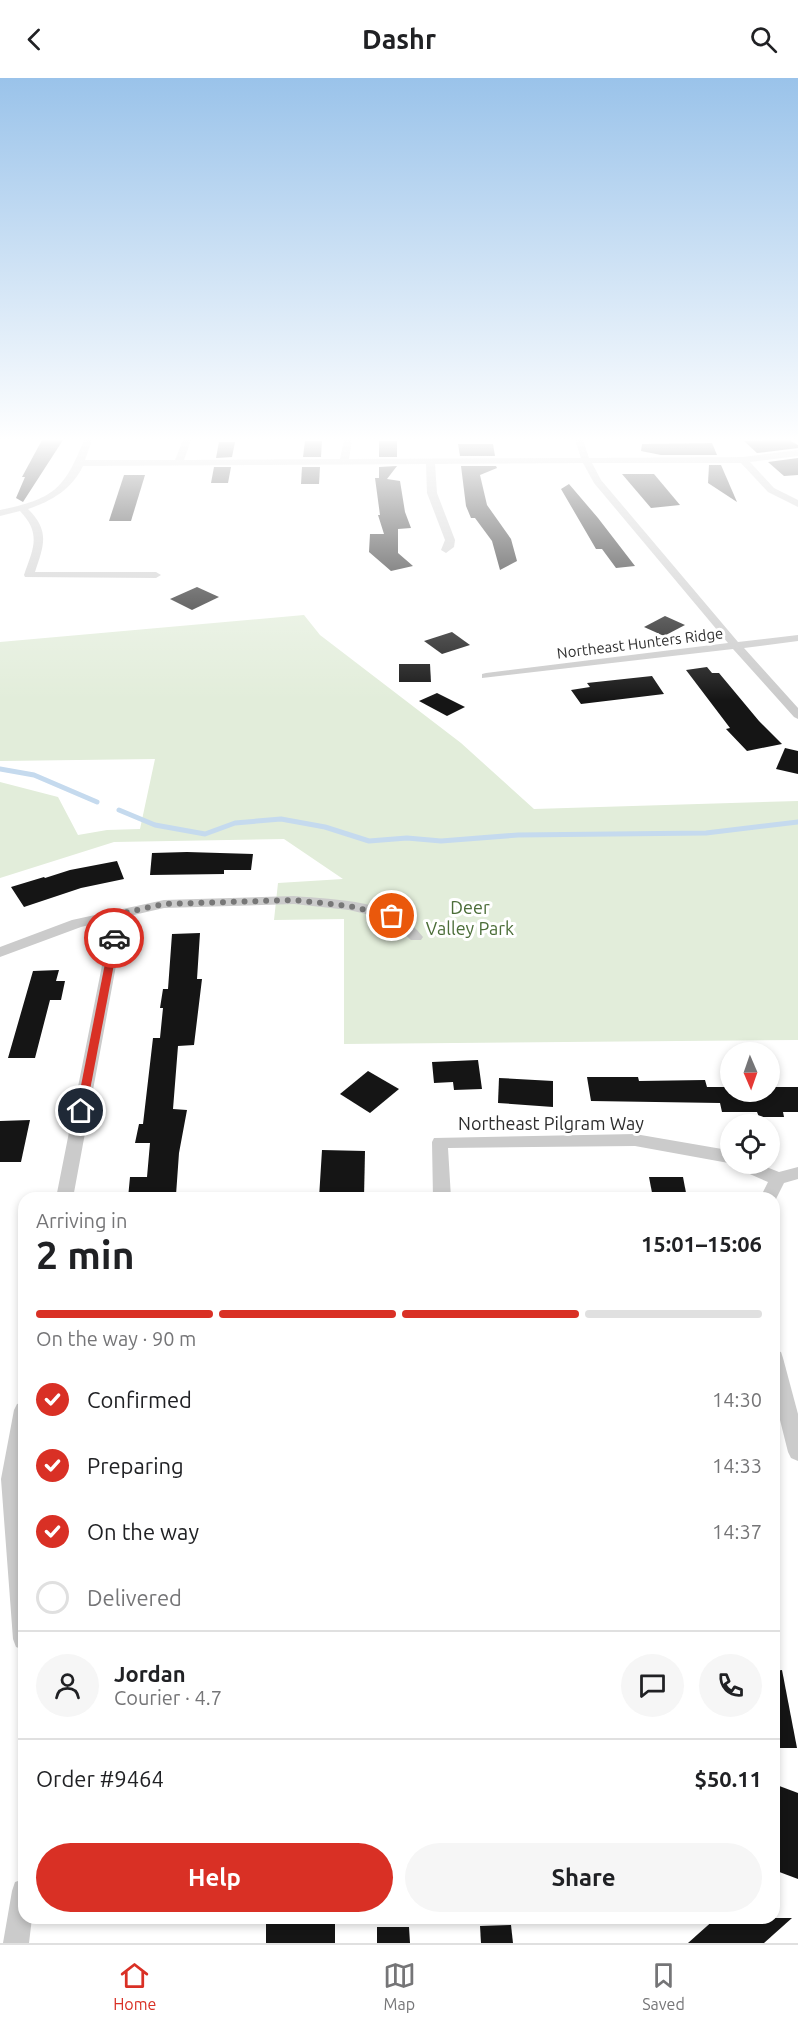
<!DOCTYPE html>
<html lang="en">
<head>
<meta charset="utf-8">
<style>
	:root { --surface:#fff; --page:#f6f6f6; --text:#202124; --muted:#757577; --line:#e0e0e0; --accent:#d93025 }
	body { margin:0; font-family:Ubuntu,sans-serif; background:var(--page); color:var(--text); height:100vh; display:flex; flex-direction:column; font-size:22px; white-space:nowrap }
	* { box-sizing:border-box; margin:0 }
	p { font-size:20px; color:var(--muted) }
	.icon { flex:none; width:33px; height:33px; fill:none; stroke:currentColor; stroke-width:2; stroke-linecap:round; stroke-linejoin:round }
	.map { position:relative; flex:1; overflow:hidden }
	.sheet { position:absolute; left:18px; top:1114px; width:762px; height:732px; display:flex; flex-direction:column; background:var(--surface); border-radius:18px; box-shadow:0 3px 9px #0003 }
	.sheet>* { flex:none }
	.needle { width:39px; rotate:178deg }
	.buttons { position:absolute; left:720px; top:964px; display:grid; gap:12px }
	.buttons a { display:grid; place-items:center; width:60px; height:60px; border-radius:50%; background:var(--surface); box-shadow:0 3px 9px #0003; font-size:30px }
	.pin { position:absolute; display:grid; place-items:center; width:51px; height:51px; color:#fff; margin:-26px; border:3px solid #fff; border-radius:50%; box-shadow:0 2px 6px #0007 }
	.courier { position:absolute; display:grid; place-items:center; width:60px; height:60px; margin:-30px; border:4px solid #d93025; border-radius:50%; background:#fff; color:#222; box-shadow:0 2px 8px #0007 }
	.head em { font-style:normal; font-weight:700 }
	.head div { display:flex; flex-direction:column-reverse }
	.head { display:flex; align-items:center; justify-content:space-between; height:102px; padding:0 18px }
	h1 { font-size:39px; font-weight:700; line-height:45px }
	.bar { display:grid; grid-template-columns:repeat(4,1fr); gap:9px 6px; align-content:center; height:72px; padding:0 18px }
	.bar i { height:8px; border-radius:4px; background:var(--line) }
	.bar .selected { background:var(--accent) }
	.bar p { grid-column:span 4 }
	.line { display:flex; align-items:center; gap:15px; padding:0 18px; border-top:2px solid var(--line) }
	.line div { flex:1 }
	.round { display:grid; place-items:center; flex:none; width:63px; height:63px; border-radius:32px; background:var(--page) }
	ol { padding:0 18px; list-style:none }
	li { display:flex; align-items:center; gap:18px; height:66px }
	li p { margin-inline-start:auto }
	li .icon { padding:6px; border-radius:50%; background:var(--accent); color:#fff; stroke-width:4 }
	li:last-child { color:var(--muted) }
	li i { width:33px; height:33px; border:3px solid var(--line); border-radius:50% }
	.cta { display:flex; gap:12px; margin-top:auto; padding:12px 18px }
	.cta a { flex:1; height:69px; border-radius:36px; background:var(--accent); color:#fff; font-size:24px; font-weight:700; line-height:69px; text-align:center }
	.cta a+a { background:var(--page); color:var(--text) }
	header { display:flex; justify-content:space-between; align-items:center; height:78px; padding:0 18px; background:var(--surface); font-size:27px; font-weight:700 }
	.tab-bar { display:flex; justify-content:space-around; align-items:center; height:84px; border-top:2px solid var(--line); background:var(--surface); font-size:16px; color:var(--muted) }
	.tab-bar a { display:grid; justify-items:center; gap:3px }
	.tab-bar .selected { color:var(--accent) }
	.map>svg:first-child { display:block }
	.green { fill:#e2edda }
	.lines { fill:none; stroke-linecap:round; stroke-linejoin:round }
	.stream { stroke:#c5daee; stroke-width:5 }
	.building { fill:#151515 }
	.minor { fill:#cbcbcb; fill-rule:evenodd }
	.route { fill:#d93025 }
	.done { stroke:#777; stroke-width:6; stroke-dasharray:0 10.8 }
	.labels { text-anchor:middle; dominant-baseline:central; stroke-width:6; stroke-linejoin:round; paint-order:stroke }
	.far-street-label { font-size:15px; fill:#2e2e2e; stroke:#fff }
	.park-label { font-size:18px; fill:#4b6d38; stroke:#fff }
	.street-label { font-size:18px; fill:#2e2e2e; stroke:#fff }
</style>
</head>
<body>
<header><svg class="icon" aria-label="back" viewBox="0 0 24 24"><path d="M15 5l-7 7 7 7"/></svg>Dashr<svg class="icon" aria-label="search" viewBox="0 0 24 24"><circle cx="10" cy="10" r="6"/><path d="M15 15l6 6"/></svg></header>
<div class="map">
<svg width="798" height="1865" viewBox="0 0 798 1865">
	<rect width="100%" height="100%" fill="#fff"/>
	<path class="green" d="M 304,537 L 320,557 L 461,665 L 534,731 L 798,723 L 798,962 L 344,966 L 344,841 L 274,842 L 278,805 L 343,801 L 284,761 L 114,764 L 0,800 L 0,704 L 58,719 L 78,757 L 107,752 L 140,751 L 155,681 L 0,683 L 0,564 Z"/>
	<g class="lines">
		<g class="stream">
			<path d="M 0,691 L 34,697 L 97,724"/>
			<path d="M 119,732 L 155,747 L 205,756 L 235,745 L 281,741 L 325,749 L 369,763 L 407,760 L 441,763 L 518,757 L 706,755 L 798,744"/>
		</g>
	</g>
	<g class="building">
		<path d="M 42,362 L 63,362 L 23,424 L 16,420 L 25,399 L 22,399 Z"/>
		<path d="M 789,362 L 798,367 L 798,370 L 757,375 L 744,363 Z"/>
		<path d="M 305,363 L 322,363 L 321,379 L 303,379 Z"/>
		<rect x="379" y="363" width="18" height="16"/>
		<path d="M 219,364 L 235,364 L 232,379 L 216,380 Z"/>
		<path d="M 712,365 L 717,377 L 661,377 L 641,373 L 642,366 Z"/>
		<path d="M 458,366 L 493,366 L 495,378 L 460,378 Z"/>
		<path d="M 798,380 L 798,397 L 784,398 L 768,384 Z"/>
		<path d="M 709,387 L 721,387 L 737,424 L 708,405 Z"/>
		<path d="M 397,388 L 387,401 L 400,403 L 405,434 L 411,450 L 398,451 L 398,475 L 413,488 L 391,493 L 369,474 L 370,456 L 384,456 L 378,437 L 380,437 L 375,400 L 379,400 L 379,389 Z"/>
		<path d="M 461,388 L 496,388 L 497,390 L 480,397 L 487,427 L 511,461 L 517,483 L 500,492 L 492,463 L 475,440 L 471,440 L 466,428 Z"/>
		<path d="M 214,389 L 231,389 L 228,405 L 211,405 Z"/>
		<path d="M 302,389 L 320,389 L 319,406 L 301,406 Z"/>
		<path d="M 622,396 L 654,396 L 680,427 L 651,430 Z"/>
		<path d="M 124,397 L 145,397 L 131,443 L 109,443 Z"/>
		<path d="M 569,406 L 598,440 L 635,488 L 616,490 L 602,471 L 596,471 L 561,411 Z"/>
		<path d="M 197,509 L 219,519 L 192,532 L 170,521 Z"/>
		<path d="M 665,538 L 685,547 L 664,558 L 644,549 Z"/>
		<path d="M 452,554 L 470,567 L 442,576 L 424,563 Z"/>
		<path d="M 399,586 L 430,586 L 431,604 L 399,604 Z"/>
		<path d="M 707,589 L 712,595 L 719,595 L 759,643 L 782,666 L 747,673 L 726,651 L 730,650 L 686,592 Z"/>
		<path d="M 652,598 L 664,616 L 581,626 L 571,612 L 590,609 L 587,605 Z"/>
		<path d="M 437,615 L 465,629 L 447,638 L 419,623 Z"/>
		<path d="M 785,670 L 798,673 L 798,696 L 776,691 Z"/>
		<path d="M 187,774 L 253,776 L 251,792 L 224,792 L 224,796 L 150,797 L 152,775 Z"/>
		<path d="M 117,783 L 124,801 L 81,810 L 24,829 L 11,809 L 44,799 L 45,800 L 70,792 Z"/>
		<path d="M 200,855 L 197,901 L 202,901 L 194,967 L 178,968 L 173,1031 L 187,1032 L 179,1075 L 176,1117 L 161,1118 L 161,1120 L 128,1120 L 130,1099 L 147,1099 L 150,1065 L 135,1065 L 139,1046 L 143,1046 L 153,960 L 160,960 L 163,930 L 160,930 L 163,911 L 168,911 L 172,856 Z"/>
		<path d="M 59,892 L 56,903 L 65,903 L 61,922 L 50,922 L 35,980 L 8,980 L 33,893 Z"/>
		<path d="M 478,982 L 482,1011 L 454,1012 L 453,1004 L 434,1005 L 432,984 Z"/>
		<path d="M 368,993 L 399,1011 L 370,1035 L 340,1016 Z"/>
		<path d="M 587,999 L 638,999 L 639,1003 L 705,1002 L 707,1009 L 730,1009 L 730,1014 L 770,1014 L 770,1009 L 798,1009 L 798,1034 L 783,1034 L 784,1039 L 759,1039 L 757,1034 L 722,1034 L 720,1025 L 591,1023 Z"/>
		<path d="M 499,1000 L 553,1003 L 553,1029 L 498,1025 Z"/>
		<path d="M 30,1042 L 21,1084 L 0,1084 L 0,1043 Z"/>
		<path d="M 322,1072 L 365,1073 L 364,1120 L 319,1120 Z"/>
		<path d="M 649,1099 L 683,1099 L 687,1120 L 653,1120 Z"/>
		<path d="M 782,1592 L 797,1670 L 774,1670 L 774,1593 Z"/>
		<path d="M 774,1706 L 798,1715 L 798,1801 L 774,1792 Z"/>
		<path d="M 716,1840 L 792,1840 L 764,1865 L 688,1865 Z"/>
		<path d="M 335,1841 L 335,1865 L 266,1865 L 266,1845 Z"/>
		<path d="M 511,1847 L 513,1865 L 481,1865 L 480,1848 Z"/>
		<path d="M 377,1849 L 409,1849 L 410,1865 L 377,1865 Z"/>
	</g>
	<g class="lines">
		<g class="minor">
			<path d="M 84,362 L 92,362 L 85,382 L 175,382 L 183,362 L 191,362 L 184,382 L 340,381 L 344,362 L 352,362 L 349,381 L 581,380 L 575,362 L 583,362 L 589,380 L 743,379 L 798,372 L 798,378 L 750,384 L 774,410 L 798,422 L 798,429 L 768,414 L 741,385 L 592,385 L 601,402 L 738,564 L 798,557 L 798,563 L 744,570 L 798,630 L 798,641 L 794,639 L 733,571 L 482,600 L 482,596 L 486,595 L 728,565 L 594,405 L 583,385 L 435,386 L 437,415 L 455,462 L 454,469 L 446,475 L 441,472 L 445,462 L 427,415 L 426,386 L 83,388 C 72,411 52,423 28,431 C 50,453 44,467 35,494 L 156,494 L 161,497 L 156,500 L 25,499 L 24,497 C 33,471 42,456 20,433 L 0,438 L 0,432 C 53,421 64,412 84,362 Z"/>
			<path d="M 294,818 C 337,822 395,821 423,859 L 421,862 L 411,862 L 387,841 L 349,832 L 294,826 L 164,830 L 125,839 L 73,1120 L 56,1120 L 111,842 L 81,849 L 0,879 L 0,869 L 72,842 L 164,822 Z"/>
			<path d="M 635,1056 L 722,1071 L 730,1074 L 730,1086 L 759,1086 L 779,1094 L 798,1089 L 798,1101 L 784,1105 L 774,1125 L 774,1120 L 760,1120 L 768,1104 L 736,1090 L 734,1086 L 635,1068 L 448,1070 L 451,1120 L 433,1120 L 432,1064 L 434,1060 Z"/>
			<path d="M 774,1272 L 781,1274 L 783,1280 L 798,1336 L 798,1383 L 791,1380 L 788,1374 L 774,1318 Z"/>
			<path d="M 24,1324 L 24,1385 L 21,1401 L 24,1434 L 24,1572 L 16,1569 L 13,1561 L 1,1401 L 14,1332 L 17,1326 Z"/>
			<path d="M 24,1801 L 24,1840 L 32,1840 L 29,1865 L 3,1865 L 12,1813 L 15,1804 Z"/>
		</g>
	</g>
	<linearGradient id="sky" x2="0" y2="1"><stop stop-color="#9ac3ea"/><stop offset="0.58" stop-color="#fff"/><stop offset="1" stop-color="#fff" stop-opacity="0"/></linearGradient>
	<rect width="798" height="623" fill="url(#sky)"/>
	<path class="route" d="M 114,857 L 119,860 L 86,1033 L 81,1037 L 76,1033 L 110,860 Z"/>
	<g class="lines">
		<path class="done" d="M 114,860 L 119,836 L 164,826 L 294,822 L 349,828 L 392,838"/>
	</g>
	<g class="labels">
		<g class="far-street-label">
			<text transform="translate(640 565) rotate(-7)">Northeast Hunters Ridge</text>
		</g>
		<g class="park-label">
			<text x="470" y="829">Deer<tspan x="470" dy="21">Valley Park</tspan></text>
		</g>
		<g class="street-label">
			<text x="551" y="1045">Northeast Pilgram Way</text>
		</g>
	</g>
</svg>
<div class="buttons">
<a><svg class="needle" viewBox="-14 -14 28 28"><path d="M0-13l5 13h-10z" fill="#e53935"/><path d="M0 13l5-13h-10z" fill="#757577"/></svg></a>
<a><svg class="icon" aria-label="locate" viewBox="0 0 24 24"><circle cx="12" cy="12" r="6"/><path d="M12 2v4M12 18v4M2 12h4M18 12h4"/></svg></a>
</div>
<div class="pin" style="left:392px;top:838px;background:#ea580c"><svg class="icon" aria-label="bag" viewBox="0 0 24 24"><path d="M5 8h14l-1 12H6zM9 8a3 3 0 0 1 6 0"/></svg></div>
<div class="pin" style="left:81px;top:1033px;background:#1f2937"><svg class="icon" aria-label="home" viewBox="0 0 24 24"><path d="M3 11l9-7 9 7M6 9v11h12V9"/></svg></div>
<div class="courier" style="left:114px;top:860px"><svg class="icon" aria-label="car" viewBox="0 0 24 24"><path d="M5 17H2v-5l4-1 3-4h7l3 4 3 1v5h-3M9 17h6M6 11h13"/><circle cx="7" cy="17" r="2"/><circle cx="17" cy="17" r="2"/></svg></div>
<section class="sheet">
<div class="head"><div><h1>2 min</h1><p>Arriving in</p></div><em>15:01–15:06</em></div>
<div class="bar"><i class="selected"></i><i class="selected"></i><i class="selected"></i><i></i><p>On the way · 90 m</p></div>
<ol>
<li><svg class="icon" aria-label="check" viewBox="0 0 24 24"><path d="M5 12l5 5 9-10"/></svg>Confirmed<p>14:30</p></li>
<li><svg class="icon" aria-label="check" viewBox="0 0 24 24"><path d="M5 12l5 5 9-10"/></svg>Preparing<p>14:33</p></li>
<li><svg class="icon" aria-label="check" viewBox="0 0 24 24"><path d="M5 12l5 5 9-10"/></svg>On the way<p>14:37</p></li>
<li><i></i>Delivered</li>
</ol>
<div class="line" style="height:108px"><a class="round"><svg class="icon" aria-label="person" viewBox="0 0 24 24"><circle cx="12" cy="8" r="4"/><path d="M4 21q1-7 8-7t8 7"/></svg></a><div><b>Jordan</b><p>Courier · 4.7</p></div><a class="round"><svg class="icon" aria-label="chat" viewBox="0 0 24 24"><path d="M4 5h16v11H9l-5 4z"/></svg></a><a class="round"><svg class="icon" aria-label="phone" viewBox="0 0 24 24"><path d="M5 4h4l2 5-3 2q2 4 5 5l2-3 5 2v4C11 20 4 13 5 4z"/></svg></a></div>
<div class="line" style="height:78px"><div>Order #9464</div><b>$50.11</b></div>
<div class="cta"><a>Help</a><a>Share</a></div>
</section>
</div>
<nav class="tab-bar">
<a class="selected"><svg class="icon" aria-label="home" viewBox="0 0 24 24"><path d="M3 11l9-7 9 7M6 9v11h12V9"/></svg>Home</a>
<a><svg class="icon" aria-label="map" viewBox="0 0 24 24"><path d="M3 6l6-2 6 2 6-2v14l-6 2-6-2-6 2zM9 4v14M15 6v14"/></svg>Map</a>
<a><svg class="icon" aria-label="saved" viewBox="0 0 24 24"><path d="M7 4h10v16l-5-4-5 4z"/></svg>Saved</a>
</nav>
</body>
</html>
